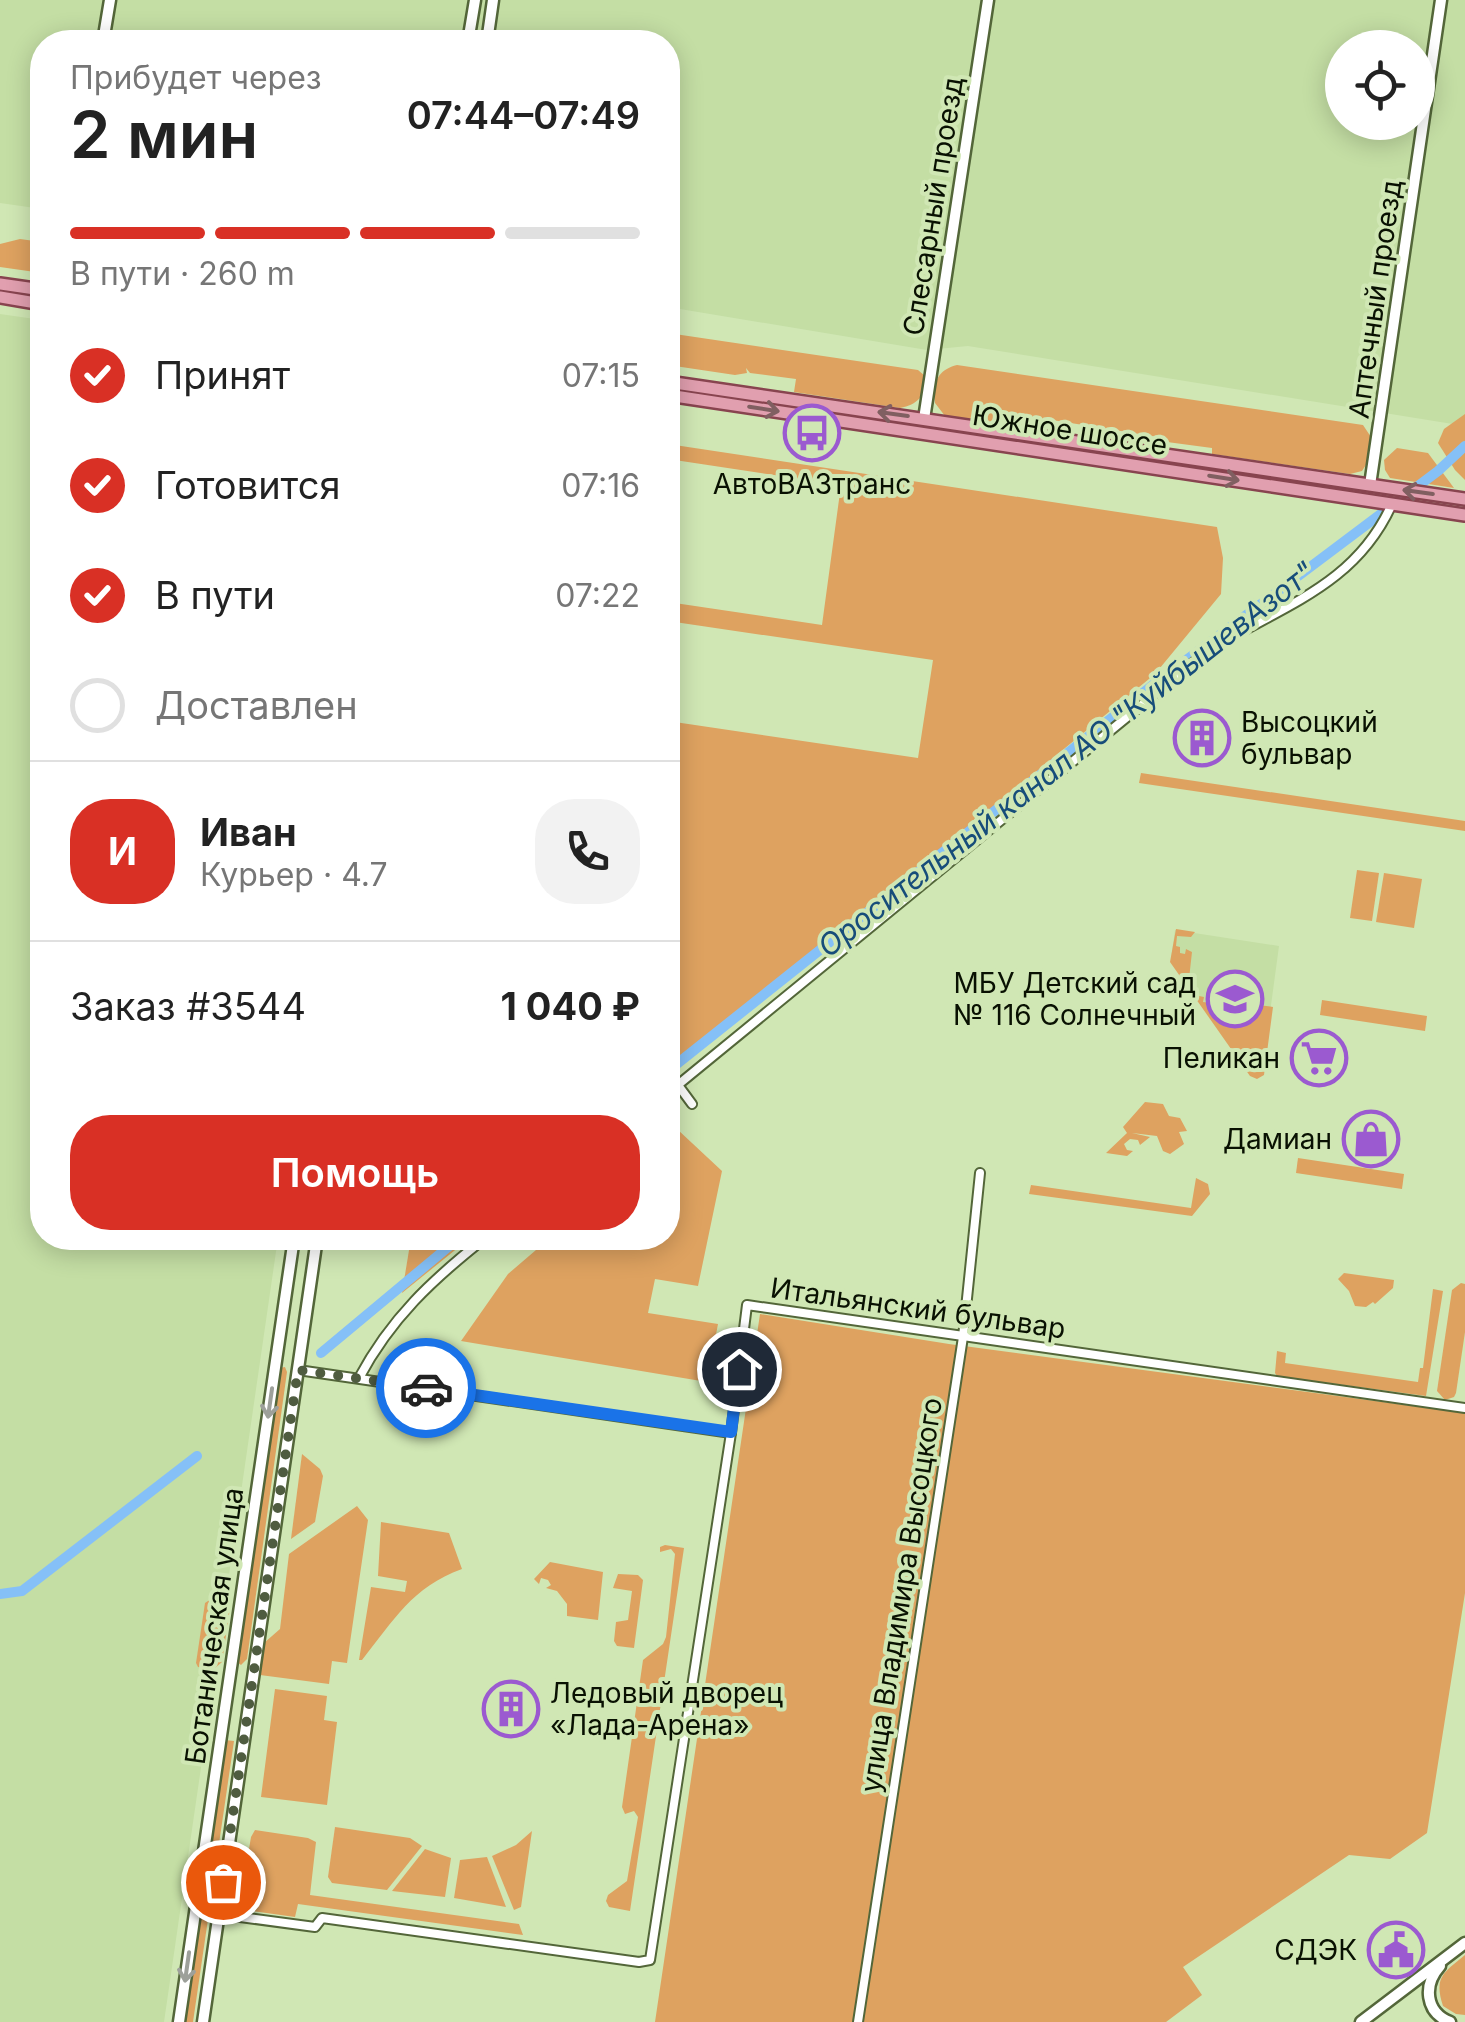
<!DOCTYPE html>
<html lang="ru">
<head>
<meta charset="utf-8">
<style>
	:root { --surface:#fff; --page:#f2f2f2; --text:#222; --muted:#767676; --line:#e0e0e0; --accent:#d93025 }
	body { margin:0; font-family:Inter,sans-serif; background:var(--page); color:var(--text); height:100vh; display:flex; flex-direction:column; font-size:38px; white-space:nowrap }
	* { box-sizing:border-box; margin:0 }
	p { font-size:32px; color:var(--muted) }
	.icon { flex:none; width:55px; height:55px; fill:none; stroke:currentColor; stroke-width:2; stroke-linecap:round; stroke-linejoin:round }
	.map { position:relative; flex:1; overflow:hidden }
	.side { position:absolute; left:30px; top:30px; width:650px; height:1220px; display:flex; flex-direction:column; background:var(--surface); border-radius:40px; box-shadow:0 5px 25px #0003 }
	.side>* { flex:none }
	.buttons { position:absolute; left:1325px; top:30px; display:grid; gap:20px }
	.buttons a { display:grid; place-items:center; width:110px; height:110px; border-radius:50%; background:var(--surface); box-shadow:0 5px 25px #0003; font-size:50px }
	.pin { position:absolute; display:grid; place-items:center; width:85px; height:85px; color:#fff; margin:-42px; border:5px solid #fff; border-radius:50%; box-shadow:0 2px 10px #0007 }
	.courier { position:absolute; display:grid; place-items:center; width:100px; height:100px; margin:-50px; border:8px solid #1a73e8; border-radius:50%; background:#fff; color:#222; box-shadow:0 2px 12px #0007 }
	.summary em { font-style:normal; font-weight:600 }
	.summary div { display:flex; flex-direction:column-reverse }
	.summary { display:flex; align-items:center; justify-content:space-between; height:170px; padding:0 40px }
	h1 { font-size:65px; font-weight:600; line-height:75px }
	.bar { display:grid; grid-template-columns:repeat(4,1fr); gap:15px 10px; align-content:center; height:120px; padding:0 40px }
	.bar i { height:12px; border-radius:8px; background:var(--line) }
	.bar .on { background:var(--accent) }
	.bar p { grid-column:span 4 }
	.line { display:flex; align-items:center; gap:25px; padding:0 40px; border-top:2px solid var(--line) }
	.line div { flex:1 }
	.round { display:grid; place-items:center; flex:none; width:105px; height:105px; border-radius:40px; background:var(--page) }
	ol { padding:0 40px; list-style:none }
	li { display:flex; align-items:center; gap:30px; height:110px }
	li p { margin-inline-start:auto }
	li .icon { padding:10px; border-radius:50%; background:var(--accent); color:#fff; stroke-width:4 }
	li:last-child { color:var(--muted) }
	li i { width:55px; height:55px; border:5px solid var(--line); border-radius:50% }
	.cta { display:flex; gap:20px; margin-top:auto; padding:20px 40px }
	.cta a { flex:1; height:115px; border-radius:40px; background:var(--accent); color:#fff; font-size:40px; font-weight:600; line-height:115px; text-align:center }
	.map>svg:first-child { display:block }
	.built { fill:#c4dea4; fill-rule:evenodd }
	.green { fill:#dea260 }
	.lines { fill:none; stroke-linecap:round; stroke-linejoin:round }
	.canal { stroke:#85c0f7; stroke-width:10 }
	.street-casing { stroke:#536639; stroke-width:12 }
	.secondary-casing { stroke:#536639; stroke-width:15 }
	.primary-casing { stroke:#88444f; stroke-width:16 }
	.street { stroke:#fff; stroke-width:8 }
	.secondary { stroke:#fff; stroke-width:10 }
	.primary { stroke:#e19faf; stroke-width:11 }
	.oneway { stroke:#805f61 }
	.oneway2 { stroke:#9da09a }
	.done { stroke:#4f5c40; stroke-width:10; stroke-dasharray:0 18 }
	.route { stroke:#1a73e8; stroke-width:12 }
	.labels { text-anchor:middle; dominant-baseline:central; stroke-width:8; stroke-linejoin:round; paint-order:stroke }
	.street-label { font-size:28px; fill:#091102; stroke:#d0e7b4 }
	.poi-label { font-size:28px; fill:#091102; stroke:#d0e7b4; text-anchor:end }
	.water-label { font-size:30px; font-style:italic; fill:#174d7a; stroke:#d0e7b4 }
</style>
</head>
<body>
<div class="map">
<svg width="1465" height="2022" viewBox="0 0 1465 2022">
	<rect width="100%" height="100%" fill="#d0e7b4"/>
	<g class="built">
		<path d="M 0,0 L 1465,0 L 1465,426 L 968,346 L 927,350 L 668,307 L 668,42 L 42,42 L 42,209 L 0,203 ZM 1342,48 L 1418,48 L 1418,122 L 1342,122 Z"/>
		<path d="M 0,314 L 42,320 L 42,1238 L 278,1238 L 164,2022 L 0,2022 Z"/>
		<path d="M 1175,930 L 1279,946 L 1262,1072 L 1251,1071 L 1184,981 L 1187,961 L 1171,958 Z"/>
	</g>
	<g class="green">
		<path d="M 20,239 L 42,242 L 42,273 L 0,267 L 0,244 Z"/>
		<path d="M 668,333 L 918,370 L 925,376 C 926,395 919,404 900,408 L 794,392 L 796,379 L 750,373 L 746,368 L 747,373 L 735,375 L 668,365 Z"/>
		<path d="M 957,365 L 1363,425 L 1373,440 L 1371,457 L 1362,471 L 1350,474 L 1212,454 L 1212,448 L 1167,442 L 1158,437 L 1052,420 L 1042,428 L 1032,428 L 945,416 L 935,403 C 932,384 937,370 957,365 Z"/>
		<path d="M 1465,414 L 1465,480 L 1455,470 L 1438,443 L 1444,429 Z"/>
		<path d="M 668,444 L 1217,527 L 1223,558 L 1221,594 L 1155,674 L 668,1075 L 668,721 L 918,758 L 933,660 L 668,621 L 668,602 L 822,625 L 841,485 L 668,459 Z"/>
		<path d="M 1397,448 L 1428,453 L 1454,488 L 1390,478 L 1385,470 L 1384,460 Z"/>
		<path d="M 1141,773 L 1465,821 L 1465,831 L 1139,783 Z"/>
		<path d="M 1357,870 L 1379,873 L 1372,921 L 1350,918 Z"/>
		<path d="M 1384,873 L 1422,879 L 1414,928 L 1376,922 Z"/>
		<path d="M 1176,929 L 1195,932 L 1191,937 L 1177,936 L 1176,946 L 1180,947 L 1180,953 L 1185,954 L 1186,949 L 1192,952 L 1189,979 L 1199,996 L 1204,997 L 1203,1002 L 1211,1003 L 1212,999 L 1273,1007 L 1264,1075 L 1257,1079 L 1250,1076 L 1170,962 Z"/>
		<path d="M 1322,1000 L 1427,1016 L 1425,1031 L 1320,1015 Z"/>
		<path d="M 1145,1102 L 1163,1104 L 1169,1116 L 1180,1118 L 1187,1131 L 1179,1132 L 1184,1144 L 1170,1154 L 1163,1151 L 1157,1136 L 1132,1133 L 1150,1137 L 1140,1145 L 1138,1140 L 1130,1139 L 1124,1144 L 1127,1150 L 1133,1151 L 1127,1156 L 1106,1153 L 1127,1133 L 1123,1127 Z"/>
		<path d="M 677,1129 L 722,1171 L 698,1286 L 655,1279 L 648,1313 L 718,1324 L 707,1382 L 461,1341 L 508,1274 L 550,1238 L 668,1238 L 668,1137 Z"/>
		<path d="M 1298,1158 L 1404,1174 L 1402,1189 L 1296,1173 Z"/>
		<path d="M 1196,1178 L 1208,1184 L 1210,1194 L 1192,1216 L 1029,1194 L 1031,1185 L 1191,1208 Z"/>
		<path d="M 411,1238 L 470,1238 L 402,1293 Z"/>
		<path d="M 1344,1273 L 1394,1280 L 1393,1288 L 1375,1304 L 1373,1302 L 1366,1307 L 1355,1306 L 1349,1291 L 1338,1279 Z"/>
		<path d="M 1461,1283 L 1465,1284 L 1465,1332 L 1456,1393 L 1454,1397 L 1445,1400 L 1437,1391 L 1452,1290 Z"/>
		<path d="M 1433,1289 L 1443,1291 L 1426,1396 L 1277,1376 L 1275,1373 L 1277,1351 L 1286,1353 L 1285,1363 L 1418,1382 L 1420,1368 L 1423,1368 Z"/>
		<path d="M 760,1314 L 949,1344 L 1465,1413 L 1465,1593 L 1427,1833 L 1390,1859 L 1349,1855 L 1183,1967 L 1202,1995 L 1166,2022 L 655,2022 Z"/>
		<path d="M 285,1367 L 287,1372 L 247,1659 L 241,1665 L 237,1662 L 280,1368 Z"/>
		<path d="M 302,1454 L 320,1469 L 323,1476 L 315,1522 L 291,1539 Z"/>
		<path d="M 357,1506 L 368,1520 L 347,1663 L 332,1661 L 329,1684 L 260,1675 L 264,1643 L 280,1629 L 289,1554 Z"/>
		<path d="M 381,1522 L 449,1533 L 462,1569 C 412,1587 394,1620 362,1660 L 359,1660 L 371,1587 L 405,1592 L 407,1581 L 378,1576 Z"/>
		<path d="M 665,1545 L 684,1548 L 630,1911 L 609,1907 L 606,1901 L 608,1895 L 627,1881 L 638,1817 L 634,1811 L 625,1814 L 622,1807 L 643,1660 L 663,1644 L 666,1637 L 675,1554 L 671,1549 L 660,1552 L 660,1547 Z"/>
		<path d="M 550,1562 L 603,1572 L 598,1620 L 567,1616 L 567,1604 L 557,1591 L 546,1588 L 551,1585 L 548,1580 L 541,1578 L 539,1584 L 534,1579 Z"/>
		<path d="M 618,1574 L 638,1575 L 643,1580 L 634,1648 L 617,1646 L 614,1641 L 616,1622 L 628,1620 L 632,1591 L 613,1588 Z"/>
		<path d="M 211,1599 L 227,1602 L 230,1608 L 222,1662 L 214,1669 L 198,1667 L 196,1663 L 205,1603 Z"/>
		<path d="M 275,1689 L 327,1696 L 324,1720 L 337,1722 L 327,1805 L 261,1797 Z"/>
		<path d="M 225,1740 L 234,1741 L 193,2022 L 184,2022 Z"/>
		<path d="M 335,1827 L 410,1838 L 422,1846 L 387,1890 L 332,1883 L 328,1877 Z"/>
		<path d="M 255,1830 L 308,1838 L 316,1842 L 310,1895 L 519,1924 L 523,1935 L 298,1904 L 295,1917 L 239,1909 L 251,1837 Z"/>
		<path d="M 532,1831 L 521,1907 L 514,1910 L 492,1856 L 516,1845 Z"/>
		<path d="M 425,1849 L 451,1858 L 445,1897 L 392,1891 Z"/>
		<path d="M 487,1857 L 506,1907 L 454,1898 L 460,1860 Z"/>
		<path d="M 1465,1955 L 1465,2015 L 1456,2014 L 1443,2006 C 1434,1977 1443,1973 1465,1955 Z"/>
	</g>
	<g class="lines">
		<g class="canal">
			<path d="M 668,1071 L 1153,685 L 1438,471 L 1465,446"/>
			<path d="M 321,1353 L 459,1238"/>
			<path d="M 0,1594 L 22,1591 L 197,1456"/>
		</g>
		<g class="street-casing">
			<g id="street">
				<path d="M 678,1085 L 692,1104"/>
				<path d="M 668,1093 L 1204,654 C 1276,607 1354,589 1392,504"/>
				<path d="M 298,1370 L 731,1433 L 747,1305 L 1465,1408"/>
				<path d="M 359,1378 C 391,1318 432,1280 485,1238"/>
				<path d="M 218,1914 L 315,1927 L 322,1918 L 639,1962 L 650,1960 L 731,1433"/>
				<path d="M 858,2022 L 963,1337 L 980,1173"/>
			</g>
		</g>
		<g class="secondary-casing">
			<g id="secondary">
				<path d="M 103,42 L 110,0"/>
				<path d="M 468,42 L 475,0"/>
				<path d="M 487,42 L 493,0"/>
				<path d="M 924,419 L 988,0"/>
				<path d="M 1370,485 L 1441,0"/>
				<path d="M 1440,1966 C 1423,1985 1425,2012 1450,2022"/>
				<path d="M 179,2022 L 294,1238"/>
				<path d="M 203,2022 L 317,1238"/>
				<path d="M 1361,2022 L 1465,1943"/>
			</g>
		</g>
		<g class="primary-casing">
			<g id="primary">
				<path d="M 0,284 L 42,290"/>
				<path d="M 0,297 L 42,304"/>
				<path d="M 668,382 L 1465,499"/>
				<path d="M 668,395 L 1465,515"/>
			</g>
		</g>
		<use href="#street" class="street"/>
		<use href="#secondary" class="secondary"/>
		<use href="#primary" class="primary"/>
	</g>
	<defs><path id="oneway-shaft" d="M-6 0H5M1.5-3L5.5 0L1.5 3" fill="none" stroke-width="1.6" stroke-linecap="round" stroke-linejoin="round" transform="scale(2.5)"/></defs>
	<g class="oneway">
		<use href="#oneway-shaft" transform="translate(764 409) rotate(9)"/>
		<use href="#oneway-shaft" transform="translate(893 414) rotate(-172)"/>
		<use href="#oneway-shaft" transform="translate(1224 478) rotate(9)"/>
		<use href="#oneway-shaft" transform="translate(1418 492) rotate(-172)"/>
	</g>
	<g class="oneway2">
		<use href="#oneway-shaft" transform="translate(270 1403) rotate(98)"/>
		<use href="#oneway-shaft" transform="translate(187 1967) rotate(98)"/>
	</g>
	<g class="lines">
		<path class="done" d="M 223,1882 L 298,1370 L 426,1388"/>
		<path class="route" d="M 426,1388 L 731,1432 L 739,1369"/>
	</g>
	<defs>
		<g id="bus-ring" transform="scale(2.875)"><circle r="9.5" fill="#d0e7b4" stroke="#9b5ad0" stroke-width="1.5"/><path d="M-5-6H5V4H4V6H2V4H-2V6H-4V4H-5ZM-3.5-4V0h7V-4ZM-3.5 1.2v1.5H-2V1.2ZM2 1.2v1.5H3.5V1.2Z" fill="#9b5ad0"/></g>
		<g id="building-ring" transform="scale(2.875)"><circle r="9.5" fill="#d0e7b4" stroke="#9b5ad0" stroke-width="1.5"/><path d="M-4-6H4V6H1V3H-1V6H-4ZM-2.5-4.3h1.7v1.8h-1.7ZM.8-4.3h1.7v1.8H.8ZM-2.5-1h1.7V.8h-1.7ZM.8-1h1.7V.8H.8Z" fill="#9b5ad0"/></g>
		<g id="school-ring" transform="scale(2.875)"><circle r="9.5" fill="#d0e7b4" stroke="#9b5ad0" stroke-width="1.5"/><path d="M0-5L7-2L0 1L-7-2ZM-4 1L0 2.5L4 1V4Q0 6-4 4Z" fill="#9b5ad0"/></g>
		<g id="supermarket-ring" transform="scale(2.875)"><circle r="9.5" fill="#d0e7b4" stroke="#9b5ad0" stroke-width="1.5"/><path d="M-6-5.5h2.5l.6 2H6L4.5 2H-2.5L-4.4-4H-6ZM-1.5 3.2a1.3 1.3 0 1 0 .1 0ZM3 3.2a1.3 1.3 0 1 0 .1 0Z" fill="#9b5ad0"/></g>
		<g id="shop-ring" transform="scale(2.875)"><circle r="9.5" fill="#d0e7b4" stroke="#9b5ad0" stroke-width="1.5"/><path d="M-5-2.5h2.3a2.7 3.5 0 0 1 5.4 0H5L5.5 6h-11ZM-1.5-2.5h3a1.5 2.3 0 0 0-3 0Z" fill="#9b5ad0"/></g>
		<g id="civic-ring" transform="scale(2.875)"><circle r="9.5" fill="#d0e7b4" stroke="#9b5ad0" stroke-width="1.5"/><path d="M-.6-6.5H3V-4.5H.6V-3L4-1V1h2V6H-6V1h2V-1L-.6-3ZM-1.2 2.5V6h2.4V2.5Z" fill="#9b5ad0"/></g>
	</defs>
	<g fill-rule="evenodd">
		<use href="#bus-ring" x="812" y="433"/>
		<use href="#building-ring" x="1202" y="738"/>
		<use href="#school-ring" x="1235" y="999"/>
		<use href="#supermarket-ring" x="1319" y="1058"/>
		<use href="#shop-ring" x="1371" y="1139"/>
		<use href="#building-ring" x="511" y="1709"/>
		<use href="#civic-ring" x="1396" y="1950"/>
	</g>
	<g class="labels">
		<g class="street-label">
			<text transform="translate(933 206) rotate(-81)">Слесарный проезд</text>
			<text transform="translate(1375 299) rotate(-82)">Аптечный проезд</text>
			<text transform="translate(1070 430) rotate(9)">Южное шоссе</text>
			<text transform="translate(918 1308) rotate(8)">Итальянский бульвар</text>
			<text transform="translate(901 1595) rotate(-81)">улица Владимира Высоцкого</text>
			<text transform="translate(214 1626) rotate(-82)">Ботаническая улица</text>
		</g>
		<g class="poi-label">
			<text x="812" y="484" text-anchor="middle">АвтоВАЗтранс</text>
			<text x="1241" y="722" text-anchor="start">Высоцкий<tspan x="1241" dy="32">бульвар</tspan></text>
			<text x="1196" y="983">МБУ Детский сад<tspan x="1196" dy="32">№ 116 Солнечный</tspan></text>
			<text x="1280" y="1058">Пеликан</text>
			<text x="1332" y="1139">Дамиан</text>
			<text x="550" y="1693" text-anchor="start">Ледовый дворец<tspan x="550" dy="32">«Лада-Арена»</tspan></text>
			<text x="1357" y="1950">СДЭК</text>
		</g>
		<g class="water-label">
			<text transform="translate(1066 759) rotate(-38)">Оросительный канал АО "КуйбышевАзот"</text>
		</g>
	</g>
</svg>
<div class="buttons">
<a><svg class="icon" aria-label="locate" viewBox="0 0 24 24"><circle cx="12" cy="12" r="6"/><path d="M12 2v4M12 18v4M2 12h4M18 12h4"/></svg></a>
</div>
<div class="pin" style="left:223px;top:1882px;background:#ea580c"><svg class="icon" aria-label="bag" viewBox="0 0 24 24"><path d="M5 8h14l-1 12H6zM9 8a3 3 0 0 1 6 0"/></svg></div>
<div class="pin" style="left:739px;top:1369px;background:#1f2937"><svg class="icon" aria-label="home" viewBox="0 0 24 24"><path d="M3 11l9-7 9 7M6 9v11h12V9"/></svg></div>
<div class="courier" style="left:426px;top:1388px"><svg class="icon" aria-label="car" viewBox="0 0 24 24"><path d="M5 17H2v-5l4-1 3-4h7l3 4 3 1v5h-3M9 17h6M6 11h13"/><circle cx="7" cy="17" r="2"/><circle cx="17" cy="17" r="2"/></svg></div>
<section class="side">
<div class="summary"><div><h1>2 мин</h1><p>Прибудет через</p></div><em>07:44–07:49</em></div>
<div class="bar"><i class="on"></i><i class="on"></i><i class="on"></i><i></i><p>В пути · 260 m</p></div>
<ol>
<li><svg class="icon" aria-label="check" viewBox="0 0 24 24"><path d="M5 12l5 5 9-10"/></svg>Принят<p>07:15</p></li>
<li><svg class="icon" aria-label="check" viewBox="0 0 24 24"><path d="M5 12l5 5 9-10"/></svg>Готовится<p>07:16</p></li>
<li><svg class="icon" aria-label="check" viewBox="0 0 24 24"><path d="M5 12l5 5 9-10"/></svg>В пути<p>07:22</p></li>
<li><i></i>Доставлен</li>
</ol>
<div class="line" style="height:180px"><b class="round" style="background:var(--accent);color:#fff">И</b><div><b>Иван</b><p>Курьер · 4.7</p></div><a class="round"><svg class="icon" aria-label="phone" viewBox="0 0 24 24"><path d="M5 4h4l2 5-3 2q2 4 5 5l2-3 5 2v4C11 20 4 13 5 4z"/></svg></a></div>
<div class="line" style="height:130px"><div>Заказ #3544</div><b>1 040 ₽</b></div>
<div class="cta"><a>Помощь</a></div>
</section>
</div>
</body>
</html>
